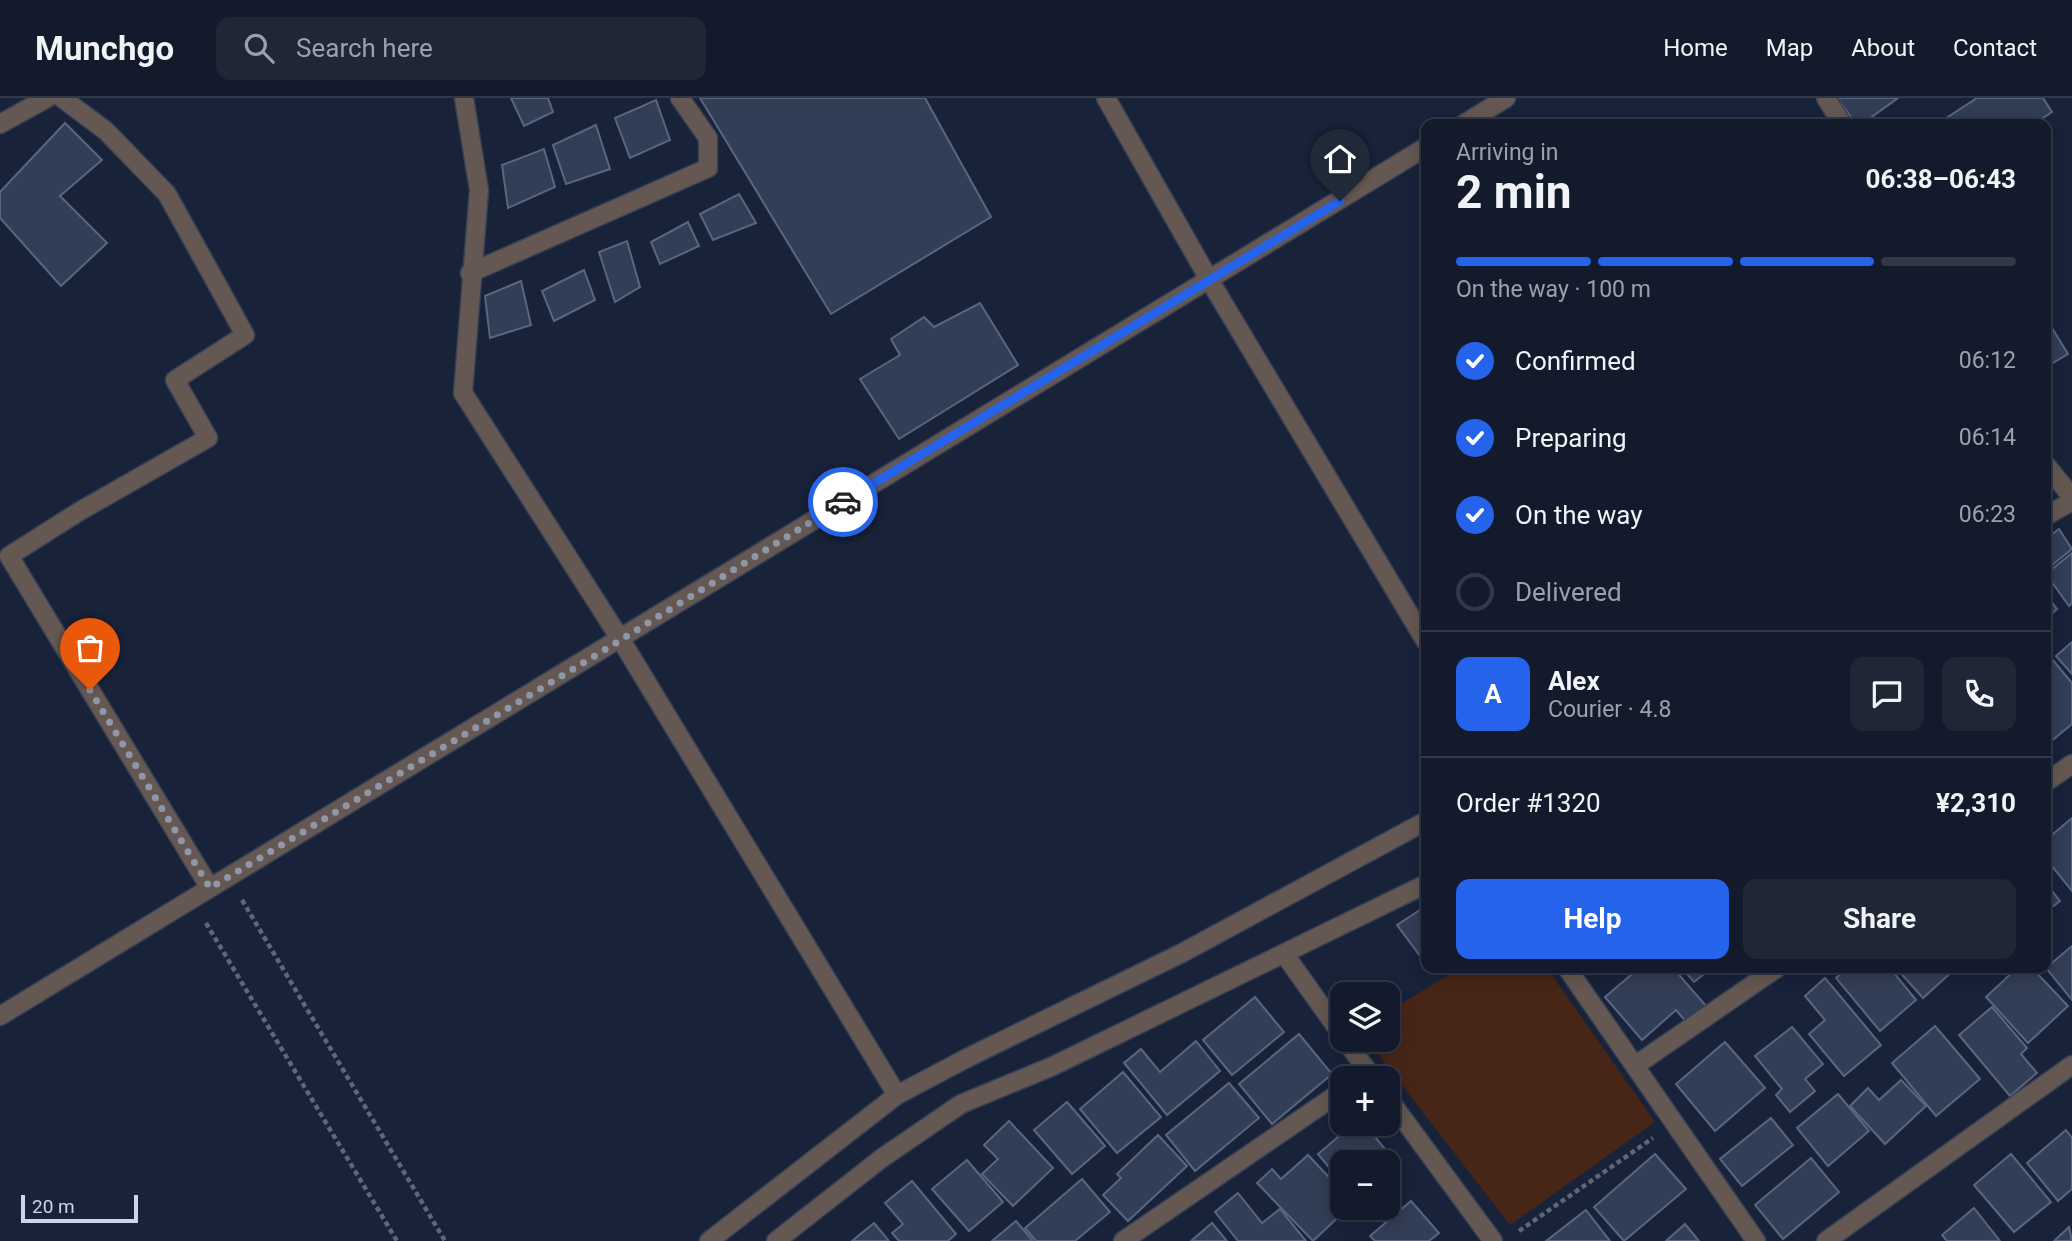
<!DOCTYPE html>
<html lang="en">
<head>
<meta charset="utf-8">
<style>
	:root { --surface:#121a2b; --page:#1f2737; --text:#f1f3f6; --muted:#9ca1a9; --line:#313847; --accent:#2563eb }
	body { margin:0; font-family:Roboto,sans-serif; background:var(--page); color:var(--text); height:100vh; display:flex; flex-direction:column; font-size:26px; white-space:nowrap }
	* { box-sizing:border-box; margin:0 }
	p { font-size:23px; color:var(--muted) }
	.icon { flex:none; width:38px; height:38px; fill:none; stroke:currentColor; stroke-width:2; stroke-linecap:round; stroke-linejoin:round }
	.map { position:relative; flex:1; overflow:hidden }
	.drawer { position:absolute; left:1421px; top:21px; width:630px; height:854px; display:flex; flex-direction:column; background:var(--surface); border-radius:14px; box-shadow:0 4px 18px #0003,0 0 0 2px var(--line) }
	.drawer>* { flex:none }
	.tools { position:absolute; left:1330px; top:884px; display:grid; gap:14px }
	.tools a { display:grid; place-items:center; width:70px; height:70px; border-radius:14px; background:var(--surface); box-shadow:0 4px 18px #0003,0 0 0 2px var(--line); font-size:35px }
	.scale { position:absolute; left:21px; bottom:18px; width:117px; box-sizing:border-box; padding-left:7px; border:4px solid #ced6e5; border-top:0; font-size:19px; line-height:24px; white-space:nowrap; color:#ced6e5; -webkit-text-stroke:5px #182239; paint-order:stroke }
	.pin { position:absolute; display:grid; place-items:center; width:60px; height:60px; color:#fff; margin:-72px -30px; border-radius:50% 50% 50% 0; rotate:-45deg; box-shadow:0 0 7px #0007 }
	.pin .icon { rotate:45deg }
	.courier { position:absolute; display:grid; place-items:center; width:70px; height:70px; margin:-35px; border:5px solid #2563eb; border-radius:50%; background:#fff; color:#222; box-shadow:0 2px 9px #0007 }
	.headline em { font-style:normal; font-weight:700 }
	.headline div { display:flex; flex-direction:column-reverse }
	.headline { display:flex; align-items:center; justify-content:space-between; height:119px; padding:0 35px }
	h1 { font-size:46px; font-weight:700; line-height:52px }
	.bar { display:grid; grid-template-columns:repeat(4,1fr); gap:10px 7px; align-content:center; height:84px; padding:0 35px }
	.bar i { height:9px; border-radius:5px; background:var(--line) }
	.bar .active { background:var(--accent) }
	.bar p { grid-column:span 4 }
	.line { display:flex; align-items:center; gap:18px; padding:0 35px; border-top:2px solid var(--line) }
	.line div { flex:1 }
	.round { display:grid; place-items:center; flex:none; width:74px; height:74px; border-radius:14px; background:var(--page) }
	ol { padding:0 35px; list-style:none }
	li { display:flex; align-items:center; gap:21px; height:77px }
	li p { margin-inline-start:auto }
	li .icon { padding:7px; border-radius:50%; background:var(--accent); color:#fff; stroke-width:4 }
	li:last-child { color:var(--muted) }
	li i { width:38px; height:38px; border:4px solid var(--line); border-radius:50% }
	.primary-button { display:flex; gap:14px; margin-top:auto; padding:14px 35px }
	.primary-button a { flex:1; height:80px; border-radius:14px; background:var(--accent); color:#fff; font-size:28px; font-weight:700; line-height:80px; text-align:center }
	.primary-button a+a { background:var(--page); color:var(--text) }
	header { display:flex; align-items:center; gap:42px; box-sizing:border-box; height:98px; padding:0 35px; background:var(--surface); border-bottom:2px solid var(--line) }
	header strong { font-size:33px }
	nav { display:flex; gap:38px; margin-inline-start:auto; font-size:24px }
	.search { width:490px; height:63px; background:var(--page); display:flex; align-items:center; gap:18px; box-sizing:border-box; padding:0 24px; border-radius:14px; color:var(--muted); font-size:26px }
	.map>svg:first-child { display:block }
	.green { fill:#472618 }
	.building { fill:#323e56; stroke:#596681; stroke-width:2 }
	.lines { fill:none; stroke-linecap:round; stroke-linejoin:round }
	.minor-casing { stroke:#353f55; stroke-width:21 }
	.path { stroke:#5d677b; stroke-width:4.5; stroke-dasharray:5 3.5; stroke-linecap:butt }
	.minor { stroke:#655852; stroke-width:18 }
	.done { stroke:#8e97a9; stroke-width:7; stroke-dasharray:0 12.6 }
	.route { stroke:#2563eb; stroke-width:9 }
</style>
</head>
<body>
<header>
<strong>Munchgo</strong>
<div class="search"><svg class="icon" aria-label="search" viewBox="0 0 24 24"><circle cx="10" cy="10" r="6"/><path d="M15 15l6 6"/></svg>Search here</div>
<nav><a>Home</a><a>Map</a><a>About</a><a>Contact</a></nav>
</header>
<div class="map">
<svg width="2072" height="1143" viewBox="0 0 2072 1143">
	<rect width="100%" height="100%" fill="#182239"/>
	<path class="green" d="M 1460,870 L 1547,870 L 1655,1024 L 1510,1127 L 1367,942 L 1388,942 L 1388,914 Z"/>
	<g class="building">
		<path d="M 511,0 L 548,0 L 553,14 L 524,28 Z"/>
		<path d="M 700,0 L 925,0 L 991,119 L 831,216 Z"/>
		<path d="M 1837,0 L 1898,0 L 1862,26 L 1856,26 Z"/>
		<path d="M 1977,0 L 2043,0 L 2052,14 L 2034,26 L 1937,26 Z"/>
		<path d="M 656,2 L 670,42 L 630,60 L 615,20 Z"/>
		<path d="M 65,25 L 102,62 L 60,98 L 107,145 L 61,188 L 0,120 L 0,94 Z"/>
		<path d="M 596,27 L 610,71 L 566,86 L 553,47 Z"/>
		<path d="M 544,51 L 555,89 L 508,110 L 502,67 Z"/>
		<path d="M 739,96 L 756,125 L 713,142 L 700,116 Z"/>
		<path d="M 688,124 L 699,148 L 660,166 L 651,144 Z"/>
		<path d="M 627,143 L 640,189 L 615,204 L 599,154 Z"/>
		<path d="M 584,172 L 595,202 L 554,223 L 542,193 Z"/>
		<path d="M 521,183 L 531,227 L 490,240 L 485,198 Z"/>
		<path d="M 980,205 L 1018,267 L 899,341 L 860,281 L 900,257 L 891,241 L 924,219 L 934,229 Z"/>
		<path d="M 2046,220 L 2068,256 L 2046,269 Z"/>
		<path d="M 2059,431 L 2072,451 L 2046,472 L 2046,441 Z"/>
		<path d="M 2072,455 L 2072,505 L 2069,508 L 2046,476 Z"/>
		<path d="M 2046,497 L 2057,511 L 2046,521 Z"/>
		<path d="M 2072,544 L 2072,576 L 2056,558 Z"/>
		<path d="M 2047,555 L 2072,585 L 2072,626 L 2049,645 L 2046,641 Z"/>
		<path d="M 2072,720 L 2072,793 L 2046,761 L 2046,742 Z"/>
		<path d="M 2046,785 L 2060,803 L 2046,814 Z"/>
		<path d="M 1426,808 L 1426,860 L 1423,862 L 1397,827 Z"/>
		<path d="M 2072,848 L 2072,902 L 2046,870 Z"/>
		<path d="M 1639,870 L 1673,870 L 1708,910 L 1688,926 L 1676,912 L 1642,942 L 1605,899 Z"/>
		<path d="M 1682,870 L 1712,870 L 1694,884 Z"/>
		<path d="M 1848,870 L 1890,870 L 1916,902 L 1880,933 L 1836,880 Z"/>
		<path d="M 1896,870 L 1956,870 L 1923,900 Z"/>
		<path d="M 2017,870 L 2032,870 L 2068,908 L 2028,945 L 1986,899 Z"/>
		<path d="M 1825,880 L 1881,947 L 1844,978 L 1809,936 L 1825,922 L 1805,898 Z"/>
		<path d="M 1255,899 L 1284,934 L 1232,977 L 1203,942 Z"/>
		<path d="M 1992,909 L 2027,950 L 2021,956 L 2037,975 L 2010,998 L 1959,937 Z"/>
		<path d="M 1935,928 L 1980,981 L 1936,1018 L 1892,965 Z"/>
		<path d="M 1792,929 L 1823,966 L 1805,981 L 1815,993 L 1790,1014 L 1776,997 L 1782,991 L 1755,958 Z"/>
		<path d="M 1299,936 L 1332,976 L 1272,1026 L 1239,986 Z"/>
		<path d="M 1196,943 L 1220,973 L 1167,1017 L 1124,965 L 1141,951 L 1160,974 Z"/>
		<path d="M 1725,944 L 1765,990 L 1715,1033 L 1676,986 Z"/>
		<path d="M 1123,974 L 1161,1019 L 1117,1055 L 1080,1011 Z"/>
		<path d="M 1901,982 L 1926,1008 L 1885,1046 L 1850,1008 L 1868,990 L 1879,1002 Z"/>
		<path d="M 1229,985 L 1259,1020 L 1195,1073 L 1166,1037 Z"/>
		<path d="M 1838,996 L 1869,1033 L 1828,1068 L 1797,1030 Z"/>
		<path d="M 1067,1004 L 1105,1048 L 1072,1076 L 1034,1032 Z"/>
		<path d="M 1771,1020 L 1793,1047 L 1742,1088 L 1720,1061 Z"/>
		<path d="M 1009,1023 L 1053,1070 L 1013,1108 L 982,1076 L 998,1061 L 984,1047 Z"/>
		<path d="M 1353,1026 L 1364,1026 L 1396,1064 L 1388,1071 L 1388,1064 L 1342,1064 L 1342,1085 L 1318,1056 Z"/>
		<path d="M 2066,1032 L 2072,1040 L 2072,1091 L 2058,1103 L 2027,1065 Z"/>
		<path d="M 1158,1037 L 1187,1068 L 1128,1123 L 1103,1097 L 1121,1080 L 1117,1076 Z"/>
		<path d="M 1655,1056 L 1686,1091 L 1624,1143 L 1594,1109 Z"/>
		<path d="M 2011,1056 L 2051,1104 L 2014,1134 L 1974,1087 Z"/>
		<path d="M 1308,1057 L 1342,1093 L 1342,1110 L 1348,1110 L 1313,1143 L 1257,1085 L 1272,1071 L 1281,1081 Z"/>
		<path d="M 1811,1060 L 1839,1094 L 1783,1141 L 1755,1107 Z"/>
		<path d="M 967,1062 L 1003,1104 L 969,1133 L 932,1091 Z"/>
		<path d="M 1082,1081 L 1110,1114 L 1075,1143 L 1036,1143 L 1025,1130 Z"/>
		<path d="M 912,1083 L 956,1136 L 948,1143 L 899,1143 L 892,1135 L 903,1126 L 885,1105 Z"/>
		<path d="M 1238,1095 L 1262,1125 L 1280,1111 L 1306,1143 L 1238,1143 L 1215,1114 Z"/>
		<path d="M 1411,1103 L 1439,1135 L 1429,1143 L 1375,1143 L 1370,1138 Z"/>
		<path d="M 1974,1110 L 2000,1143 L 1947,1143 L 1942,1137 Z"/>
		<path d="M 1586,1112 L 1610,1143 L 1546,1143 Z"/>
		<path d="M 1016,1123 L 1033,1143 L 992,1143 Z"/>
		<path d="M 874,1125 L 889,1143 L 852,1143 Z"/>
		<path d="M 1212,1125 L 1227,1143 L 1191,1143 Z"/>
		<path d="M 1685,1126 L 1699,1143 L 1666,1143 Z"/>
		<path d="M 2069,1129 L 2072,1143 L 2054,1143 Z"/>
	</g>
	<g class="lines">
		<g class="minor-casing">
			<g id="minor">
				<path d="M 62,0 L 106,33 L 167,96 L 245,237 L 175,282 L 208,340 L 80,413 L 9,458 L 210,790"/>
				<path d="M 464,0 L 479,92 L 463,295 L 621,542 L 897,997"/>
				<path d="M 1106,0 L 1210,183 L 1426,544"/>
				<path d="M 1826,0 L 1842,26"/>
				<path d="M 0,26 L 47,0"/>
				<path d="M 1464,26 L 1506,0"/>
				<path d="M 470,175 L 708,70 L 708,40 L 680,0"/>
				<path d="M 2046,367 L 2072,399"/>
				<path d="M 2046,418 L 2072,403"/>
				<path d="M 2046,684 L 2072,666"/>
				<path d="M 1285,857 L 1342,937"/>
				<path d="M 1567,870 L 1756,1143"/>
				<path d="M 0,918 L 1426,49"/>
				<path d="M 1345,942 L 1373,980"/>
				<path d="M 1636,967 L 1777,870"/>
				<path d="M 1388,1000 L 1493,1143"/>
				<path d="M 709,1143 L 897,997 L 969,959 L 1182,855 L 1426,723"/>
				<path d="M 776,1143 L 882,1060 L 961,1006 L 1053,968 L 1426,786"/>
				<path d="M 1123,1143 L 1342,993"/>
				<path d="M 1826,1143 L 2072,967"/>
			</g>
		</g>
		<g class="path">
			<path d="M 242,802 L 445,1143"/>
			<path d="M 206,825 L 397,1143"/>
			<path d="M 1519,1133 L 1653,1040"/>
		</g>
		<use href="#minor" class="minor"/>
	</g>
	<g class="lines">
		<path class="done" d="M 90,592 L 210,790 L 598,556 L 843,404"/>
		<path class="route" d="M 843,404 L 1340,103"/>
	</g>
</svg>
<div class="tools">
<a><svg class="icon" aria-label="layers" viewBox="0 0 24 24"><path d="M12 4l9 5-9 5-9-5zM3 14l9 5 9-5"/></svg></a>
<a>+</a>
<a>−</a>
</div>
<div class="scale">20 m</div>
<div class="pin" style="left:90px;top:592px;background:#ea580c"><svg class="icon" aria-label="bag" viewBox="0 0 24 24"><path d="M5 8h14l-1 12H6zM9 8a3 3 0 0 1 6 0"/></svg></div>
<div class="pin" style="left:1340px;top:103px;background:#1f2937"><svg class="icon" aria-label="home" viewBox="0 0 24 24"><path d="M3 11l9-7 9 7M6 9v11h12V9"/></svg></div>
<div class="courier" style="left:843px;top:404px"><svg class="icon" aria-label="car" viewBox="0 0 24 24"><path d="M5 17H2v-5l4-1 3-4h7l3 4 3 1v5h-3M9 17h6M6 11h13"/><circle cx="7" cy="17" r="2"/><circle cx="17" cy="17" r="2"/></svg></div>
<section class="drawer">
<div class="headline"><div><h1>2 min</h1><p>Arriving in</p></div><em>06:38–06:43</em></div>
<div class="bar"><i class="active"></i><i class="active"></i><i class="active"></i><i></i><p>On the way · 100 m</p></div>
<ol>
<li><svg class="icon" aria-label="check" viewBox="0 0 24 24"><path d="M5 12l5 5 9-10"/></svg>Confirmed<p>06:12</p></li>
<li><svg class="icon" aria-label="check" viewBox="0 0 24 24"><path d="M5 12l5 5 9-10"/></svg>Preparing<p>06:14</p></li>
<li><svg class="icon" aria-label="check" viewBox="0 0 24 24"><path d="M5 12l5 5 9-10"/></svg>On the way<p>06:23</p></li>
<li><i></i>Delivered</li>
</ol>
<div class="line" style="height:126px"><b class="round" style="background:var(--accent);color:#fff">A</b><div><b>Alex</b><p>Courier · 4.8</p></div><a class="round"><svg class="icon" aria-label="chat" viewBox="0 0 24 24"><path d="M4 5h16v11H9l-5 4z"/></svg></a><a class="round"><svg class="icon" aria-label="phone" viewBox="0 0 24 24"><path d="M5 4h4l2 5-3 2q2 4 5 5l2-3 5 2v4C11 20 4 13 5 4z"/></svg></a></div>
<div class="line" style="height:91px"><div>Order #1320</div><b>¥2,310</b></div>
<div class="primary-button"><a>Help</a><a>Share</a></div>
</section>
</div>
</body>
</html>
